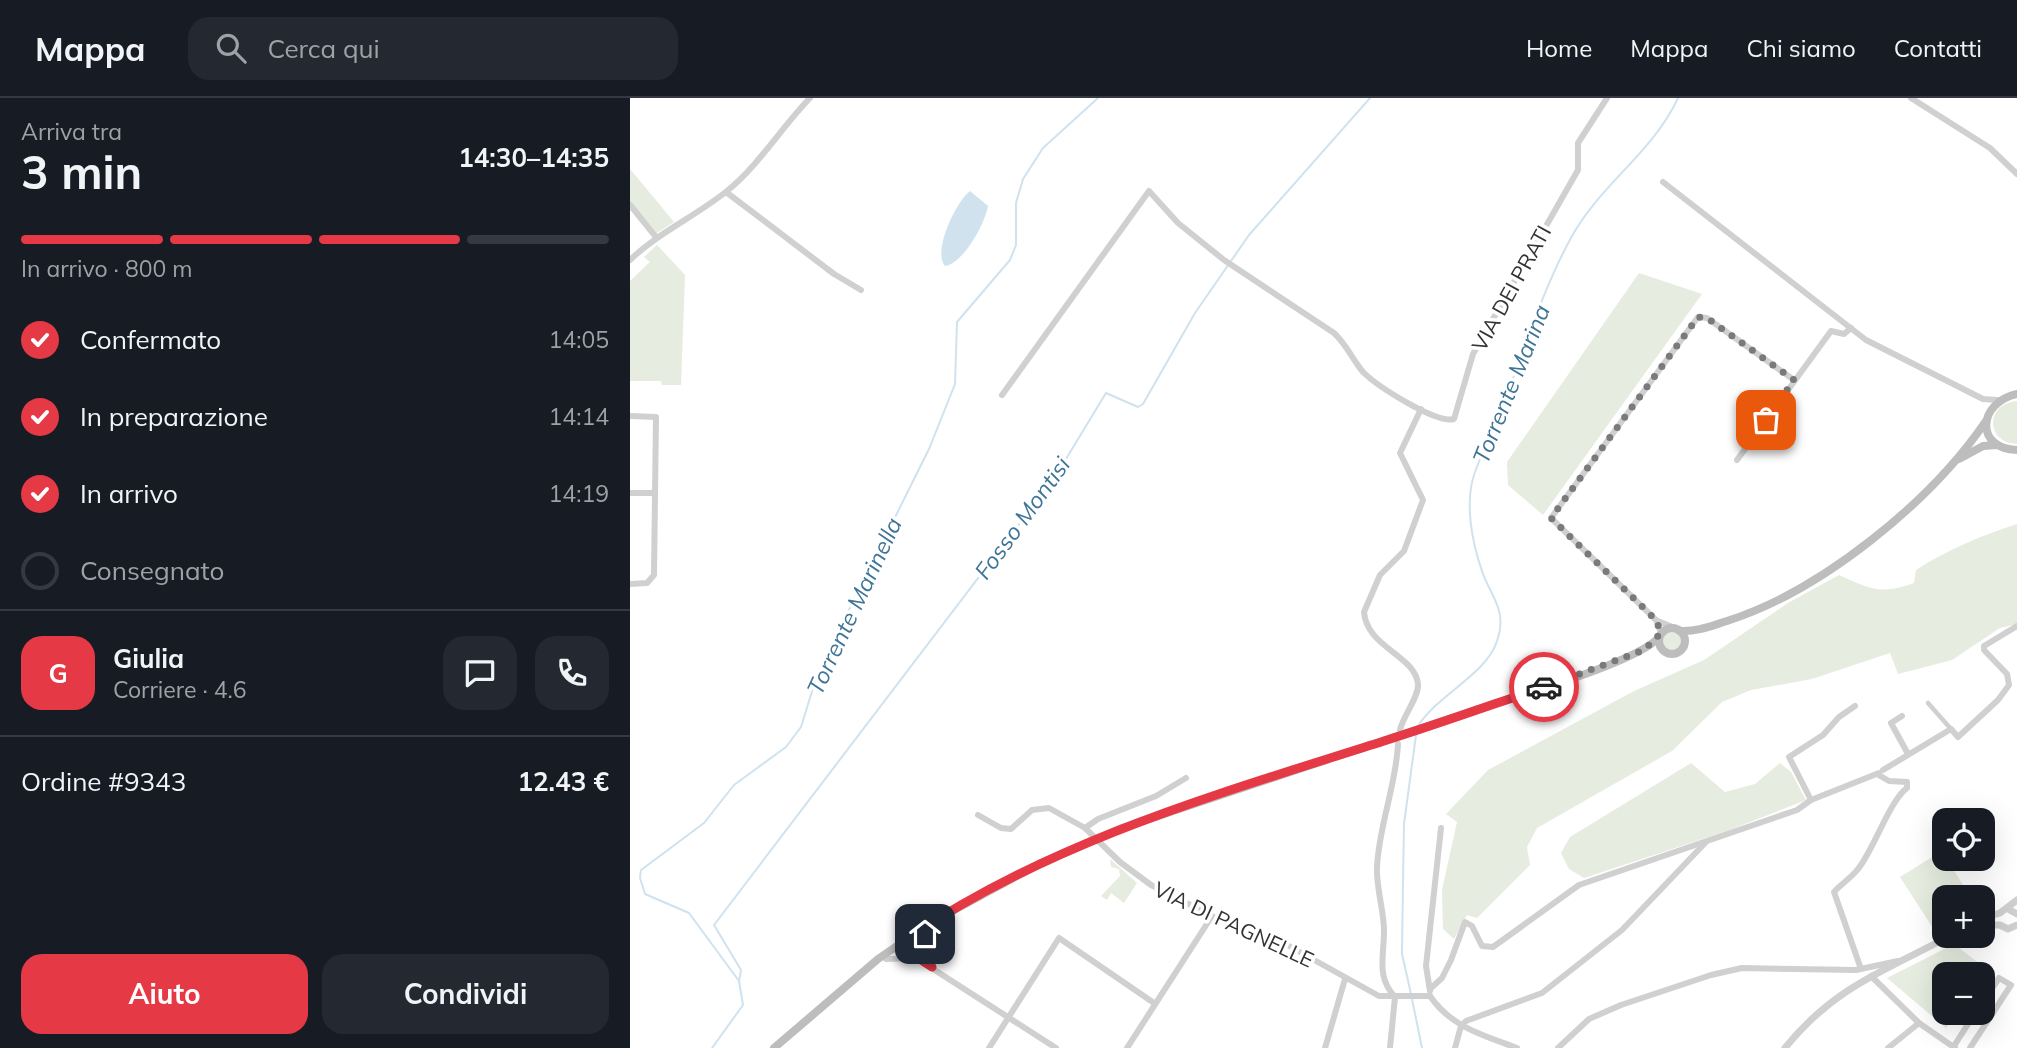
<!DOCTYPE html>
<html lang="it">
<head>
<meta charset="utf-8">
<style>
	:root { --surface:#171b24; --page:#242831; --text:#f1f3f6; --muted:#9ea1a6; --line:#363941; --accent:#e63946 }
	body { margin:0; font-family:Mulish,sans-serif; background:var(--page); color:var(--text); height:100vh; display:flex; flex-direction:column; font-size:26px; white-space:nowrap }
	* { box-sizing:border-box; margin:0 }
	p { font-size:23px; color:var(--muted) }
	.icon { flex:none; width:38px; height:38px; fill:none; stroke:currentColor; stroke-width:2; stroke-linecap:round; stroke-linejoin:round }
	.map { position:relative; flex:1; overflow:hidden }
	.side { display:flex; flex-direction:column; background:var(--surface); width:630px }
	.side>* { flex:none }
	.fabs { position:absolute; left:1302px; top:710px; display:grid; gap:14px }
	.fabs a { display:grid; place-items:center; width:63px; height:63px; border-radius:14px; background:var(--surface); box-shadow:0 7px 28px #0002; font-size:35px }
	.pin { position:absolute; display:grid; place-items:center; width:60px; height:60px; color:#fff; margin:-30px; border-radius:14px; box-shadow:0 4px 10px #0006 }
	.courier { position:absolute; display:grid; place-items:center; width:70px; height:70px; margin:-35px; border:5px solid #e63946; border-radius:50%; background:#fff; color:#222; box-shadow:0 2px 9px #0007 }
	.headline em { font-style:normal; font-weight:700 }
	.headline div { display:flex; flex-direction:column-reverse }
	.headline { display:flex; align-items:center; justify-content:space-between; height:119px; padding:0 21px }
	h1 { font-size:46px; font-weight:700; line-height:52px }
	.bar { display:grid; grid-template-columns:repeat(4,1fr); gap:10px 7px; align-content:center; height:84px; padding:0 21px }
	.bar i { height:9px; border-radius:5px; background:var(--line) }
	.bar .selected { background:var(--accent) }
	.bar p { grid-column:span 4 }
	.line { display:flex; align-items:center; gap:18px; padding:0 21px; border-top:2px solid var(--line) }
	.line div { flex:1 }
	.round { display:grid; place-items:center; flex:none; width:74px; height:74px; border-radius:21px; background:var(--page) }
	ol { padding:0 21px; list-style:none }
	li { display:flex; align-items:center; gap:21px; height:77px }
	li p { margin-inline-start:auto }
	li .icon { padding:7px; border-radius:50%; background:var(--accent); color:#fff; stroke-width:4 }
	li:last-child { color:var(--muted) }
	li i { width:38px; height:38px; border:4px solid var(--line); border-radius:50% }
	.action { display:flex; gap:14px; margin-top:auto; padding:14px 21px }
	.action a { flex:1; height:80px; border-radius:21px; background:var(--accent); color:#fff; font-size:28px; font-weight:700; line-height:80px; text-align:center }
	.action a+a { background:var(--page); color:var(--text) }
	header { display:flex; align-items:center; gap:42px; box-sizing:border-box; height:98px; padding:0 35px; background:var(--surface); border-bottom:2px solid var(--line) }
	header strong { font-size:33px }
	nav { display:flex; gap:38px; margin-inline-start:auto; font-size:24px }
	.search { width:490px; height:63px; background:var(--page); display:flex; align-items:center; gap:18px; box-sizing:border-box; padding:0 24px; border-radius:21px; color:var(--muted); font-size:26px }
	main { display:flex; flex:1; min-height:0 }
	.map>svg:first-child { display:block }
	.green { fill:#e6ecdf }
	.water { fill:#cfe2ee }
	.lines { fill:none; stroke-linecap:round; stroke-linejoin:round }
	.stream { stroke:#cfe2ee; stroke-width:2 }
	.pedestrian { stroke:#d0d0d0; stroke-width:4.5 }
	.minor { stroke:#d0d0d0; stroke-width:6 }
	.tertiary { stroke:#d0d0d0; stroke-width:7 }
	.secondary { stroke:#bdbdbd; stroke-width:8 }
	.secondary-bridge { stroke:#bdbdbd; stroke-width:8 }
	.done { stroke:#7a7a7a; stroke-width:7; stroke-dasharray:0 12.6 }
	.route { stroke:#e63946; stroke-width:9 }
	.labels { text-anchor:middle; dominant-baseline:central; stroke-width:7; stroke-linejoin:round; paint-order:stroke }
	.street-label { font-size:21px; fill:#333; stroke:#fff }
	.water-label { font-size:23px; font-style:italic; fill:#3f7597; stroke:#fff }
</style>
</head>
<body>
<header>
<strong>Mappa</strong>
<div class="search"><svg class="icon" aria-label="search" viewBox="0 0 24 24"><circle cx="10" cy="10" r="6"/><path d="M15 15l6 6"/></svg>Cerca qui</div>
<nav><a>Home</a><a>Mappa</a><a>Chi siamo</a><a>Contatti</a></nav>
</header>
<main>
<section class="side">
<div class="headline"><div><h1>3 min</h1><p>Arriva tra</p></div><em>14:30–14:35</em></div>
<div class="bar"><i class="selected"></i><i class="selected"></i><i class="selected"></i><i></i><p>In arrivo · 800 m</p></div>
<ol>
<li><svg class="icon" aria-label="check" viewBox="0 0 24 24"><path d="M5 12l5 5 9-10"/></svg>Confermato<p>14:05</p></li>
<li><svg class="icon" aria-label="check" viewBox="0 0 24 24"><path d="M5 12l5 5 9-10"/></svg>In preparazione<p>14:14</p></li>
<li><svg class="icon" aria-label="check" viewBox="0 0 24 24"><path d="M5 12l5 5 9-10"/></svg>In arrivo<p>14:19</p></li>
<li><i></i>Consegnato</li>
</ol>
<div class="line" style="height:126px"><b class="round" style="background:var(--accent);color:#fff">G</b><div><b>Giulia</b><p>Corriere · 4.6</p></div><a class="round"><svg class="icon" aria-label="chat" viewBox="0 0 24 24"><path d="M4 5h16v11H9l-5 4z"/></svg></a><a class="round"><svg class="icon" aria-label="phone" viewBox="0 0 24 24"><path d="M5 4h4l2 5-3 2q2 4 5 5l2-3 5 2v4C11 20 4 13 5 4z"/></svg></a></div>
<div class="line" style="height:91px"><div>Ordine #9343</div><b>12.43 €</b></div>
<div class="action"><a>Aiuto</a><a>Condividi</a></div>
</section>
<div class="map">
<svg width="1387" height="950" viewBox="0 0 1387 950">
	<rect width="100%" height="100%" fill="#fff"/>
	<g class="green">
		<path d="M 0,71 L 44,124 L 27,135 L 0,104 Z"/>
		<path d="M 27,147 L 55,177 L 51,287 L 32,287 L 31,283 L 0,283 L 0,183 L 20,164 L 14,159 Z"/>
		<path d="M 1009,175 L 1072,196 L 913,417 L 878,387 L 877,364 Z"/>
		<path d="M 1387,303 L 1387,346 C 1355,345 1355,305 1387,303 Z"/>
		<path d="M 1387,426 L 1387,526 L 1370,530 L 1322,562 L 1268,576 L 1260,555 L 1182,581 L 1121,592 L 1092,604 L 1042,653 L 907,730 L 897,749 L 900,767 L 847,820 L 837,817 L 824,841 L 813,831 L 812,792 L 827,724 L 816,716 L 858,672 L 1004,593 L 1074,562 L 1158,505 L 1209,477 C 1240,491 1251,497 1284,485 L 1286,472 C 1318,451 1351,438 1387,426 Z"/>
		<circle cx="1042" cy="543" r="10"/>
		<path d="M 1061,665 L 1095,694 L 1125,686 L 1150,665 L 1161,674 L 1176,702 L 1097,733 L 954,780 L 939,771 L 931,755 L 940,739 Z"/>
		<path d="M 1312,753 L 1341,800 L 1314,800 L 1314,828 L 1311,825 L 1303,830 L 1270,779 Z"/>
		<path d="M 480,761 L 507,785 L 494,805 L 481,795 L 477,802 L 471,798 L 490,778 L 489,771 L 481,769 Z"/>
		<path d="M 1324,846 L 1359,873 L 1353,881 L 1353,877 L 1314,877 L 1314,915 L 1327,915 L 1316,930 L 1257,880 Z"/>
	</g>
	<path class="water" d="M 340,93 L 358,108 C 355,125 334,165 315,168 C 302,153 326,104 340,93 Z"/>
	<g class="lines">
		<g class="stream">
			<path d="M 788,628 C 806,598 857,576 867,543 C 878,511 860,498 852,473 C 842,444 834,404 845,374 C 852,354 862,335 870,315 C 893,257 911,194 942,138 C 971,86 1023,54 1048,0"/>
			<path d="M 109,883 L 111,872 L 84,827 L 425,379 L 476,295 L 508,309 L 513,306 L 565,215 L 619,137 L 740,0"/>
			<path d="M 781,896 L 772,856 L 773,784 L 774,726 L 786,637"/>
			<path d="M 782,901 L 792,950"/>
			<path d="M 82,950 L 113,907 L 109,883 L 59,815 L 15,796 L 10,780 L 11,772 L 74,725 L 104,687 L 156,649 L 171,629 L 188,574 L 299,351 L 325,286 L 327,224 L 380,162 L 386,147 L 386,105 L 393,81 L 413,50 L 468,0"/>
		</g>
		<path class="pedestrian" d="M 1298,605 L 1321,631"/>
		<g class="minor">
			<path d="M 1281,0 L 1360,50 L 1387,76"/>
			<path d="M 1033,84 L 1236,242 L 1353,301 L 1368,302"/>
			<path d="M 96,94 L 204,176 L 231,192"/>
			<path d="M 0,107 L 26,139"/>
			<path d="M 0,162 C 29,134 66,118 97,93 C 129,67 151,30 180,0"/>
			<path d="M 372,297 L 519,93 L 548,125 L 594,162 L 704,235 C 717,247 722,261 733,274 C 747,288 806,326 824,321 L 843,256 L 948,72 L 948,45 L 977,0"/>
			<path d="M 0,318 L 26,319 L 24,477 L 17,485 L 0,486"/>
			<path d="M 1107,362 L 1201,233 L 1214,236 L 1221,230"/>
			<path d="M 0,395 L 25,395"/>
			<path d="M 1028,523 L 1045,530"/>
			<path d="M 1031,535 L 1026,522 L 921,420 L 1068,219 L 1077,220 L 1164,282"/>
			<path d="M 1272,618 L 1261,625 L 1278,656"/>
			<path d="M 770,632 C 773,618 789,599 788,586 C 785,557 737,550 734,514 L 750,477 L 774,453 L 793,402 L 770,355 L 791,311"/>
			<path d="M 1253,672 L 1321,631 L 1328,639 L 1368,602 L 1379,587 L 1377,576 L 1354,552 L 1354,548 L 1387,528"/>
			<path d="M 1181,702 L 1159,659 L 1193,637 L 1209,619 L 1225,608"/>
			<path d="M 348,717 L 371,730 L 381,731 L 402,712 L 419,710 L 455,730 L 490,764 L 521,787 L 582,818 L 650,843 L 749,898 L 800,898"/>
			<path d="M 455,730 L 468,721 L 526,698 L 556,680"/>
			<path d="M 292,855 L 296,834"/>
			<path d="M 256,861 L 285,860"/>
			<path d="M 302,869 L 286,847 L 277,841 L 279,852 L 286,860 L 426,950"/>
			<path d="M 1231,871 L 1204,794 C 1211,786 1221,780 1228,771 C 1243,753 1260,702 1277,690 L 1277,684 L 1259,683 L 1247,676"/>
			<path d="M 1241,878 L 1289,925 L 1325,950"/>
			<path d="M 800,891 L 812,880 L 821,862 L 835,824 L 842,828 L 852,848 L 863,849 L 949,787 L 1167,712 L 1181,702 L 1249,675"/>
			<path d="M 800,893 L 796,868 L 811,730"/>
			<path d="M 800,898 C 821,929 853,937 887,950"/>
			<path d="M 765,899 C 746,879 754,859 754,833 C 754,812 746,790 747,769 C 749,727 766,688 768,646"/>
			<path d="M 831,928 L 836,923 L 912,895 L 992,832 L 1076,744"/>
			<path d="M 1324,948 L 1345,915"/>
			<path d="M 359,950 L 429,840 L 524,905"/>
			<path d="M 497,950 L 582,818"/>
			<path d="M 695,950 L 715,881"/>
			<path d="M 760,950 L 765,899"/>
			<path d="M 825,950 L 831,928"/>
			<path d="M 928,950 L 959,921 L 991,907 L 1081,877 L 1112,870 L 1226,872 L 1268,863"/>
			<path d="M 1258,950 L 1289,925"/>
			<path d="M 1340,950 L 1381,887 L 1369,880 L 1353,904"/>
		</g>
		<g class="tertiary">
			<path d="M 1378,811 L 1387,816"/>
			<path d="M 1353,820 L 1370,815 L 1387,802"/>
			<path d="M 1353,827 L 1370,827 L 1378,831 L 1387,827"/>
			<path d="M 1155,950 C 1204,889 1254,873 1320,838"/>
		</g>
		<g class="secondary">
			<path d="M 1387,296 C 1347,305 1345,351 1387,352"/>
			<path d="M 1329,361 L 1353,348 L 1367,347"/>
			<circle cx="1042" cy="543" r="13"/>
			<path d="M 1050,533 C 1067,534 1081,528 1097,523 C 1191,493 1300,405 1356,323"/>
			<path d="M 837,615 C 876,601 1008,565 1029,539"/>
			<path d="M 144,950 L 248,861 L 302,824 L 409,766 L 492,730 L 756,642"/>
		</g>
		<path class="secondary-bridge" d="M 756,642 L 837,615"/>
	</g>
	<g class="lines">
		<path class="done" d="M 914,589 L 1014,552 L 1031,535 L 1026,522 L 921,420 L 1068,219 L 1077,220 L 1164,282 L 1136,322"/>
		<path class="route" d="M 295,836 L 292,855 L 302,869 L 282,856 L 277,841 C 420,743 591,695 754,643 C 808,626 861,607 914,589"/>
	</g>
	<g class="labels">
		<g class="street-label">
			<text transform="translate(881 190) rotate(-61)">VIA DEI PRATI</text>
			<text transform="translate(604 826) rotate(25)">VIA DI PAGNELLE</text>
		</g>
		<g class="water-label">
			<text transform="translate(881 286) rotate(-68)">Torrente Marina</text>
			<text transform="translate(392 420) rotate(-54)">Fosso Montisi</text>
			<text transform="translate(224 508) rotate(-65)">Torrente Marinella</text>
		</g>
	</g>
</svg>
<div class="fabs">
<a><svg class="icon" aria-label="locate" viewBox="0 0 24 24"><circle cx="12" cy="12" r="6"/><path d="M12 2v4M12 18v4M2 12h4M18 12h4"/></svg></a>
<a>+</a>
<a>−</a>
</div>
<div class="pin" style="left:1136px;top:322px;background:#ea580c"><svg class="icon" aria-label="bag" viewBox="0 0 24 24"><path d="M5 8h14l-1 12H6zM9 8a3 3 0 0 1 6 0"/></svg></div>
<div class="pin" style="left:295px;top:836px;background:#1f2937"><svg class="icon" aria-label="home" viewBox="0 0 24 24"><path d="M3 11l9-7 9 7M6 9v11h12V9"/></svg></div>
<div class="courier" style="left:914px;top:589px"><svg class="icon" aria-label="car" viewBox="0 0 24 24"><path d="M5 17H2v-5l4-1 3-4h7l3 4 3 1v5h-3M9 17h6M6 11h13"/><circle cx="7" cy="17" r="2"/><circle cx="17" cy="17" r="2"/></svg></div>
</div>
</main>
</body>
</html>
